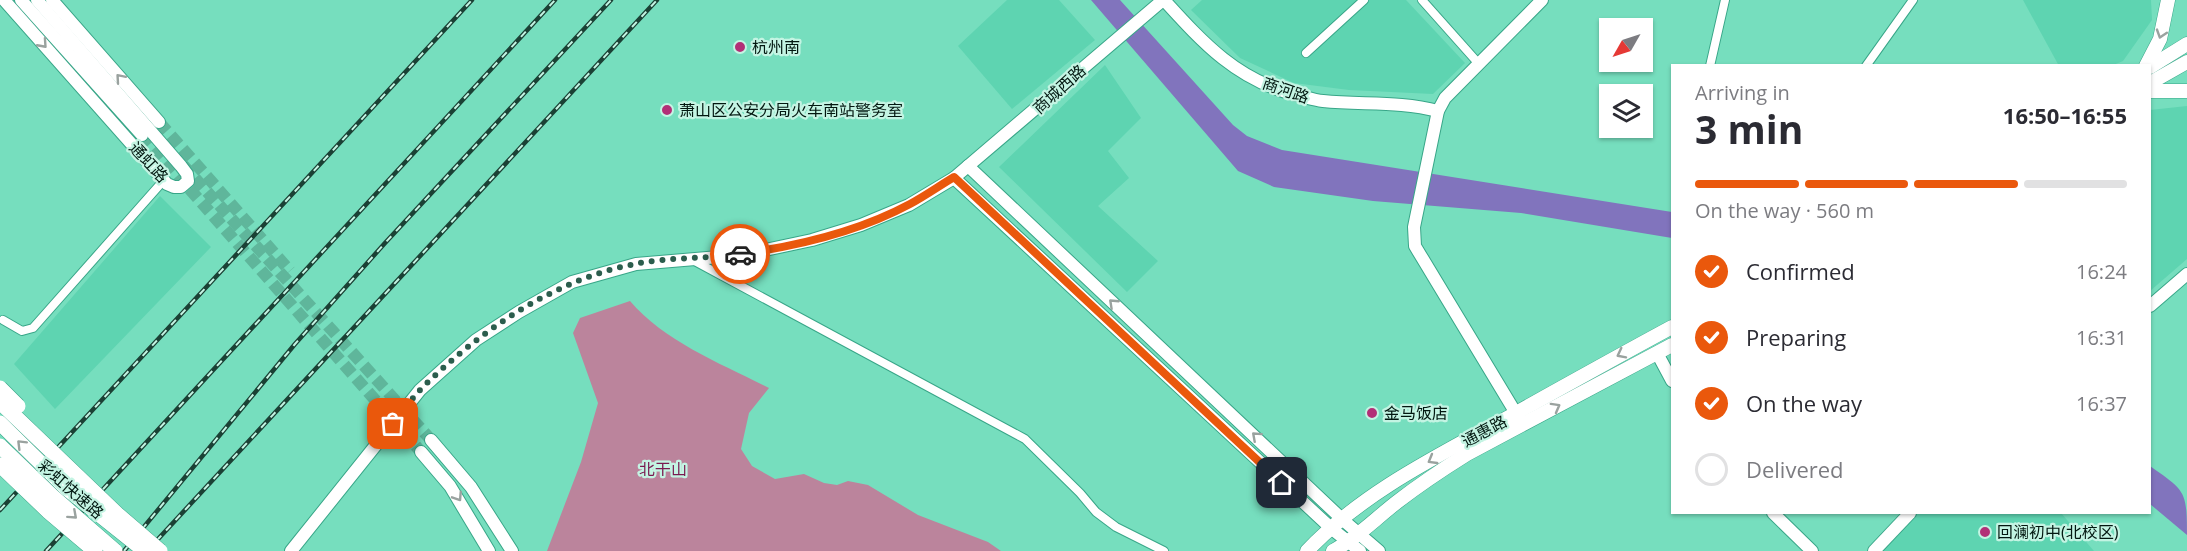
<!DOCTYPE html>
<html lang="en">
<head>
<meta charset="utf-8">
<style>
	:root { --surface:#fff; --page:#f7f7f7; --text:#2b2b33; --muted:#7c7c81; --line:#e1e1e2; --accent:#ea580c }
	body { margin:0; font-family:"Open Sans","Noto Sans SC",sans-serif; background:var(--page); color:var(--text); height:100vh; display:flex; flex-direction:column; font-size:22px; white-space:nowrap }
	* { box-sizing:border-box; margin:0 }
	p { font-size:20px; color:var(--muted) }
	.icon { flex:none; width:33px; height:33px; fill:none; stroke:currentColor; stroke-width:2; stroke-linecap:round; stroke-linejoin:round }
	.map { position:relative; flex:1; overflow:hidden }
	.sheet { position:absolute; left:1671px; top:64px; width:480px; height:450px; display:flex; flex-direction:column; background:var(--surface); border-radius:0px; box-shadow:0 2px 4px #0004 }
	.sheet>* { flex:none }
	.needle { width:39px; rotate:231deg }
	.fabs { position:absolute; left:1599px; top:18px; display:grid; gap:12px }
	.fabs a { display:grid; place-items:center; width:54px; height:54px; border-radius:0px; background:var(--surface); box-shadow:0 2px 4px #0004; font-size:30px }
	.pin { position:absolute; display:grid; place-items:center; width:51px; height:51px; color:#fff; margin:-26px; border-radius:12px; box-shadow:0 3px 9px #0006 }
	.courier { position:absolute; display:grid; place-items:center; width:60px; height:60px; margin:-30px; border:4px solid #ea580c; border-radius:50%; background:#fff; color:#222; box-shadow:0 2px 8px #0007 }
	.overview em { font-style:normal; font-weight:700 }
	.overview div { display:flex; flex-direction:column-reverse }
	.overview { display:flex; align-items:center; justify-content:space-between; height:102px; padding:0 24px }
	h1 { font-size:39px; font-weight:700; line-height:45px }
	.bar { display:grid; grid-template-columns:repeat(4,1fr); gap:9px 6px; align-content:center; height:72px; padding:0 24px }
	.bar i { height:8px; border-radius:4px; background:var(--line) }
	.bar .current { background:var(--accent) }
	.bar p { grid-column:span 4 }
	ol { padding:0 24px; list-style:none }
	li { display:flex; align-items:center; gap:18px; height:66px }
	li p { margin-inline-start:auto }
	li .icon { padding:6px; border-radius:50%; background:var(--accent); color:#fff; stroke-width:4 }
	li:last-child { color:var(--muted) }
	li i { width:33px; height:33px; border:3px solid var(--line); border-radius:50% }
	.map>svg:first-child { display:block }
	.built { fill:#5ed4b1 }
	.green { fill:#bb849c }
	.water { fill:#8174bd }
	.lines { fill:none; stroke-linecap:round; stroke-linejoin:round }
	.secondary-tunnel { stroke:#5fb69b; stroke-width:12; stroke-dasharray:12 6; stroke-linecap:butt }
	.street-casing { stroke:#38a688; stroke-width:10 }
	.secondary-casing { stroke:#38a688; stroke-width:14 }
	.primary-casing { stroke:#38a688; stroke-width:15 }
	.street { stroke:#fff; stroke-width:8 }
	.secondary { stroke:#fff; stroke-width:12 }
	.primary { stroke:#fff; stroke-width:14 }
	.rail-casing { stroke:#1b4135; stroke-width:4.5 }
	.rail { stroke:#c4f4e3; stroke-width:2; stroke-dasharray:7; stroke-linecap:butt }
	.highway-bridge-casing { stroke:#38a688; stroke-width:16; stroke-linecap:butt }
	.highway-bridge { stroke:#fff; stroke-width:15 }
	.oneway { stroke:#9aa29f }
	.done { stroke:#2b5d4d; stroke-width:6; stroke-dasharray:0 10.8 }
	.route { stroke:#ea580c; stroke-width:8 }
	.poi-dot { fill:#b22f77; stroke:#c4f4e3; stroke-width:2 }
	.labels { text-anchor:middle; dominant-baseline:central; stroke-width:4.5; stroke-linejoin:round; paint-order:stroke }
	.poi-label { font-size:16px; fill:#021710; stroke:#c4f4e3; text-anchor:start }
	.street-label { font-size:16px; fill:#021710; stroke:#c4f4e3 }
	.park-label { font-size:16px; fill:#7a1a50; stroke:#c4f4e3 }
</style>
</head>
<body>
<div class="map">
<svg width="2187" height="551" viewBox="0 0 2187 551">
	<rect width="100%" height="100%" fill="#76debe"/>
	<g class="built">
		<path d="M 1007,0 L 1059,0 L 1095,40 L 1012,109 L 958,46 Z"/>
		<path d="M 1202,0 L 1406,0 L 1465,63 L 1433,94 L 1349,90 L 1294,83 L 1240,58 L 1191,10 Z"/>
		<path d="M 2023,0 L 2151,0 L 2152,20 L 2123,61 L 2111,66 L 2059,66 Z"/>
		<path d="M 1105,65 L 1141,118 L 1108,151 L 1129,178 L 1098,206 L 1158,261 L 1127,292 L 999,167 Z"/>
		<path d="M 2187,106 L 2187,259 L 2150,291 L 2150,110 Z"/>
		<path d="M 160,196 L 211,247 L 55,409 L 14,364 Z"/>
		<path d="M 1910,513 L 2061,513 L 2094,551 L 1874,551 Z"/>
	</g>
	<path class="green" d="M 630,301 C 665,342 722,364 769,388 L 749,413 L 741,449 L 752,466 L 775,479 L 804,474 L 824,483 L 837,485 L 848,481 L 868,485 L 918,515 L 988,542 L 1001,551 L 547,551 L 581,462 L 598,403 L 573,333 L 580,318 Z"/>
	<g class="water">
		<path d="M 1091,0 L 1120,0 L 1233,125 L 1247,136 L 1282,150 L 1672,212 L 1672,238 L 1521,213 L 1373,201 L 1274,187 L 1238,171 Z"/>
		<path d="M 2150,466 C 2185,491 2187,490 2187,535 L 2150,504 Z"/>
	</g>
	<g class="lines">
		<g class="secondary-tunnel">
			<path d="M 159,122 L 290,271"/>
			<path d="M 142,135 L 421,452"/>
			<path d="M 183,165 L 431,440"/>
		</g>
		<g class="street-casing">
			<g id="street">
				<path d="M 1422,0 L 1479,64"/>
				<path d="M 1306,53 L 1364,0"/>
				<path d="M 1710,66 L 1725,0"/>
				<path d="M 1866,66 L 1913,0"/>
				<path d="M 691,259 L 1025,439 L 1080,493 L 1096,512 L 1116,527 L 1164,551"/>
				<path d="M 3,320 L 22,331 L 33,328 L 164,180"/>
			</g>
		</g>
		<g class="secondary-casing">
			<g id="secondary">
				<path d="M 4,0 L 167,184 L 174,187 L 181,187 L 188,181 L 187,174 L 181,166 L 37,0"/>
				<path d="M 21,0 L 142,135"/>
				<path d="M 52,0 L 159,122"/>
				<path d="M 1164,0 C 1204,44 1237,80 1296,95 C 1305,97 1314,100 1323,101 C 1362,105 1400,101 1438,111"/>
				<path d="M 968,166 L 1343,520 L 1379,551"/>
				<path d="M 954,178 L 1332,529 L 1360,551"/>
				<path d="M 2150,306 L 2187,274"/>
				<path d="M 1657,353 L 1672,381"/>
				<path d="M 1520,420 L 1421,256 L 1415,246 L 1414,227 L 1438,111 L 1445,98 L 1542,0"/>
				<path d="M 431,440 L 471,487 L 512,551"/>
				<path d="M 421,452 L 450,486 L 489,551"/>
				<path d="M 1773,513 L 1812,551"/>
				<path d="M 291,551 L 420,390 L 476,340 L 519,312 L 572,282 L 636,264 L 719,257 L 765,250 L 812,240 L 861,225 L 909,205 L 954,178 L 1163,0"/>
				<path d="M 1874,551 L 1910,513"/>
			</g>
		</g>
		<g class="primary-casing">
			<g id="primary">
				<path d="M 2146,66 L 2160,39 L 2168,0"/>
				<path d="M 2150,67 L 2187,44"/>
				<path d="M 2150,83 L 2187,62"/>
				<path d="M 2150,91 L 2187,91"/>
				<path d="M 1307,551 C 1365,490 1444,453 1516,413 C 1568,384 1620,355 1672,327"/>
				<path d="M 1333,551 C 1357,538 1375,519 1397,502 C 1419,485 1443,469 1467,454 L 1672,345"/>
			</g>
		</g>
		<use href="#street" class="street"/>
		<use href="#secondary" class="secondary"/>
		<use href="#primary" class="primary"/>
		<g class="rail-casing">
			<g id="rail">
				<path d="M 0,510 L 472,0"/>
				<path d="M 46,551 L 555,0"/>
				<path d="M 124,551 L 295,344 L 385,243 L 611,0"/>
				<path d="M 147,551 L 657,0"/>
			</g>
		</g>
		<use href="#rail" class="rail"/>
		<g class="highway-bridge-casing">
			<g id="highway-bridge">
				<path d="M 0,388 L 18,406"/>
				<path d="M 0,402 L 117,514 L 160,551"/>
				<path d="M 0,423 L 66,488 L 145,551"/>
				<path d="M 0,446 L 52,496 L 115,551"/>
				<path d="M 0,465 L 49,512 L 95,551"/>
			</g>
		</g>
		<use href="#highway-bridge" class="highway-bridge"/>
	</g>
	<defs><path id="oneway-chevron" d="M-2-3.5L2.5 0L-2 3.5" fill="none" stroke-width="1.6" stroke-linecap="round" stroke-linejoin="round" transform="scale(1.5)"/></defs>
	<g class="oneway">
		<use href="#oneway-chevron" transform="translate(2161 34) rotate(108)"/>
		<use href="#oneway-chevron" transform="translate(43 44) rotate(48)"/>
		<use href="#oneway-chevron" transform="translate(120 78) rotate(-131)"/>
		<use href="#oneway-chevron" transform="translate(1113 303) rotate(-137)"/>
		<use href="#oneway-chevron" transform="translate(1621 354) rotate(153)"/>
		<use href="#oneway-chevron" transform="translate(1556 407) rotate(-29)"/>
		<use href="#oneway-chevron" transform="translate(1256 436) rotate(-138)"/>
		<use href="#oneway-chevron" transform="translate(21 444) rotate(-135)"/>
		<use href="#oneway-chevron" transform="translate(1432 460) rotate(150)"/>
		<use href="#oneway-chevron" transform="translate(458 497) rotate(57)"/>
		<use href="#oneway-chevron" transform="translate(73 515) rotate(42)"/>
	</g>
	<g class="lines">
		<path class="done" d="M 393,424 C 403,413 411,399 421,389 C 479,331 555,279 635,264 C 668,257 706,259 740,254"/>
		<path class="route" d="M 740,254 C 798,246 858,232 910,204 C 925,196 939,186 954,177 L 1282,483"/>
	</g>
	<g class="poi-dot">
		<circle cx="740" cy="47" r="6"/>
		<circle cx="667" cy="110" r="6"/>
		<circle cx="1372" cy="413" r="6"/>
		<circle cx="1985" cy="532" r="6"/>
	</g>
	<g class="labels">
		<g class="poi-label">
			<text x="752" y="47">杭州南</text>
			<text x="679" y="110">萧山区公安分局火车南站警务室</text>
			<text x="1384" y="413">金马饭店</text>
			<text x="1997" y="532">回澜初中(北校区)</text>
		</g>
		<g class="street-label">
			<text transform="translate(1059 89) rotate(-42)">商城西路</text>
			<text transform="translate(1286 90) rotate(19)">商河路</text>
			<text transform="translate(149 162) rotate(47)">通虹路</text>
			<text transform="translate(1484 431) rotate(-28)">通惠路</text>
			<text transform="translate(71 489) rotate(41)">彩虹快速路</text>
		</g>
		<g class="park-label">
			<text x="663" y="469">北干山</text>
		</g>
	</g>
</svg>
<div class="fabs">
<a><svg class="needle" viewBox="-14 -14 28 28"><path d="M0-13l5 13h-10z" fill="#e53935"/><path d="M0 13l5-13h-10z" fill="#7c7c81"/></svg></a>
<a><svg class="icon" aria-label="layers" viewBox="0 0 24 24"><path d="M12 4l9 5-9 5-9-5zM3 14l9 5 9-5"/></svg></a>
</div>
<div class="pin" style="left:393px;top:424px;background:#ea580c"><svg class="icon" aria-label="bag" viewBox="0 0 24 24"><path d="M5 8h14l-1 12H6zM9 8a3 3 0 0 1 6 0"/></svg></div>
<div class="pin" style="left:1282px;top:483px;background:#1f2937"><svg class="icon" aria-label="home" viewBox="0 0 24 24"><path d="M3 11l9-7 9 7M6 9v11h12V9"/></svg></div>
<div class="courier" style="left:740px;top:254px"><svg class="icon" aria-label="car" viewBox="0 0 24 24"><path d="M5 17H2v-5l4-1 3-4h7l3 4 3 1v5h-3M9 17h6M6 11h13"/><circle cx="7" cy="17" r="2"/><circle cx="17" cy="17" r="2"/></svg></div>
<section class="sheet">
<div class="overview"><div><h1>3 min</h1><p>Arriving in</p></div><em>16:50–16:55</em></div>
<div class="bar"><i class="current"></i><i class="current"></i><i class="current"></i><i></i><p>On the way · 560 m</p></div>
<ol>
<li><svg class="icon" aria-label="check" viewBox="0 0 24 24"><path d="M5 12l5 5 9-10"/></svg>Confirmed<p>16:24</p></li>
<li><svg class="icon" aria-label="check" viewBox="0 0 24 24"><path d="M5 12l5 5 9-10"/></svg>Preparing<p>16:31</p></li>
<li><svg class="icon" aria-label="check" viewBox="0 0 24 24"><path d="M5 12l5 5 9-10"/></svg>On the way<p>16:37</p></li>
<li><i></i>Delivered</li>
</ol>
</section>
</div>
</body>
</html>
